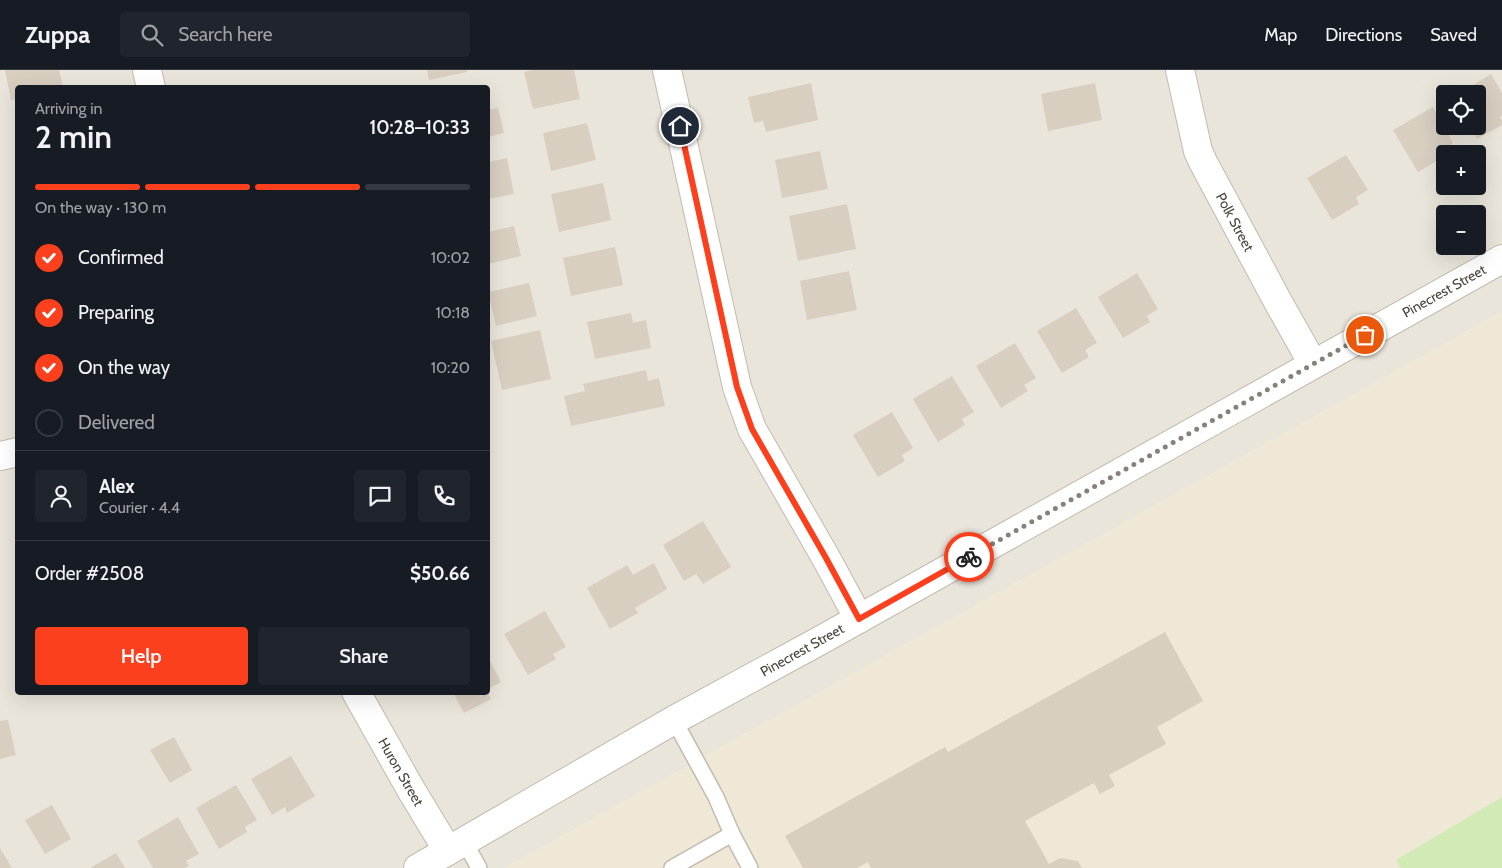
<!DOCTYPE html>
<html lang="en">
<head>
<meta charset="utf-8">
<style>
	:root { --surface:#171b24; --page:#20242c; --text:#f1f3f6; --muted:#9ea1a6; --line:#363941; --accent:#fc3f1d }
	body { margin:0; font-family:Cabin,sans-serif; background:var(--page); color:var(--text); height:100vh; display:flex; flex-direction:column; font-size:19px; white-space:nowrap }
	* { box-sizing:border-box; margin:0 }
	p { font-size:16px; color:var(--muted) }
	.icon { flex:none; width:28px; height:28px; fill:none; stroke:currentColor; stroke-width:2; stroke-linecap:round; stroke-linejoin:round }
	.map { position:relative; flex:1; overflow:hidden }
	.sheet { position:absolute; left:15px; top:15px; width:475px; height:610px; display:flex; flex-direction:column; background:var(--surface); border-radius:5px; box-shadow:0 5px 20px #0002 }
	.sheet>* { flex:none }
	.buttons { position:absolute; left:1436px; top:15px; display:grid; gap:10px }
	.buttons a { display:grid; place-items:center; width:50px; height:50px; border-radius:5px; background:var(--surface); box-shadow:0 5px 20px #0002; font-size:25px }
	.pin { position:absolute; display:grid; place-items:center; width:42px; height:42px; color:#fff; margin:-21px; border:2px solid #fff; border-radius:50%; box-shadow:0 1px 5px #0007 }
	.courier { position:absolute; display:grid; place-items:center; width:50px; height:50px; margin:-25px; border:4px solid #fc3f1d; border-radius:50%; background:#fff; color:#222; box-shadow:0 1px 6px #0007 }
	.overview em { font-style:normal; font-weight:600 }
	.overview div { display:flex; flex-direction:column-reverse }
	.overview { display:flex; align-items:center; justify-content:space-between; height:85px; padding:0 20px }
	h1 { font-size:32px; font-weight:600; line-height:38px }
	.bar { display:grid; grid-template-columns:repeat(4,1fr); gap:8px 5px; align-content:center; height:60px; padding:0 20px }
	.bar i { height:6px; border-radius:4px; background:var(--line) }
	.bar .active { background:var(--accent) }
	.bar p { grid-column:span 4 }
	.line { display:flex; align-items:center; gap:12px; padding:0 20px; border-top:1px solid var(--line) }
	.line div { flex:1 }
	.round { display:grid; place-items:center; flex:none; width:52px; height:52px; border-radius:5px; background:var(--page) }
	ol { padding:0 20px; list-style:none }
	li { display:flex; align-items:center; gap:15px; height:55px }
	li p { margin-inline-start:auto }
	li .icon { padding:5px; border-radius:50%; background:var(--accent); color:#fff; stroke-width:4 }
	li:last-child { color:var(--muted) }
	li i { width:28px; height:28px; border:2px solid var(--line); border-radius:50% }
	.primary-button { display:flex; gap:10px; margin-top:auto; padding:10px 20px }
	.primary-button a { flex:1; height:58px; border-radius:5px; background:var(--accent); color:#fff; font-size:20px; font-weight:600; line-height:58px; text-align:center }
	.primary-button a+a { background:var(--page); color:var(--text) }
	header { display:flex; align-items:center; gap:30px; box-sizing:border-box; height:70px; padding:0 25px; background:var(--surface); border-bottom:1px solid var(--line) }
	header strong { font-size:24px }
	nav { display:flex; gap:28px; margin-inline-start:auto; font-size:18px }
	.search { width:350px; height:45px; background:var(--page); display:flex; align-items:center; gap:12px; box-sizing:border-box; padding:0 18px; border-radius:5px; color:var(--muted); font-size:19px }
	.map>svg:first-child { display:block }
	.residential { fill:#eae5da; fill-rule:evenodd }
	.education { fill:#efe8d6 }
	.green { fill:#d2eab5 }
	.building { fill:#d8cfc1 }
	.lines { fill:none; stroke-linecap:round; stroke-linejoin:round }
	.service-casing { stroke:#c2bbae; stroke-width:18 }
	.minor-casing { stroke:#c2bbae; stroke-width:30 }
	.service { stroke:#fff; stroke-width:15 }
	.minor { stroke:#fff; stroke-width:28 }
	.done { stroke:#878178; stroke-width:5; stroke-dasharray:0 9 }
	.route { stroke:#fc3f1d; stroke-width:6 }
	.labels { text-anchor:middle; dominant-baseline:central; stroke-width:4; stroke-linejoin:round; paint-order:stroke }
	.street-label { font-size:14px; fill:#4b4439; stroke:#fff }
</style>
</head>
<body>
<header>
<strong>Zuppa</strong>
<div class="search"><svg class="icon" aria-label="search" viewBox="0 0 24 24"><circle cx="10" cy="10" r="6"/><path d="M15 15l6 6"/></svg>Search here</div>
<nav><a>Map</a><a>Directions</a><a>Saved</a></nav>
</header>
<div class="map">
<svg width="1502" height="798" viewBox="0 0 1502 798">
	<rect width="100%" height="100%" fill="#f6f3ec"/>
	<path class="residential" d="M 0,0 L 1502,0 L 1502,242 L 505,798 L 0,798 ZM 18,18 L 488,18 L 488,622 L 18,622 ZM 1445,24 L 1478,24 L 1478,56 L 1445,56 ZM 1445,84 L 1478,84 L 1478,116 L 1445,116 ZM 1445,144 L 1478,144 L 1478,176 L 1445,176 Z"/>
	<path class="education" d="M 1502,242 L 1502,798 L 505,798 Z"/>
	<path class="green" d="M 1502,727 L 1502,798 L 1401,798 L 1396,790 Z"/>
	<g class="building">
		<path d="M 5,0 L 59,0 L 63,18 L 18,18 L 18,29 L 11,30 Z"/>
		<path d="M 427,0 L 467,0 L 467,2 L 429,10 Z"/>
		<path d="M 532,0 L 574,0 L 580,29 L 533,39 L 524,2 Z"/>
		<path d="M 1491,4 L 1502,23 L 1502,46 L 1500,47 L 1502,50 L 1502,55 L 1477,69 L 1469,56 L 1478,56 L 1478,24 L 1458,24 Z"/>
		<path d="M 811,13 L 818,50 L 766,62 L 763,51 L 754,53 L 748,27 Z"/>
		<path d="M 1095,13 L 1102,50 L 1048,61 L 1041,24 Z"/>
		<path d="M 1433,37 L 1453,73 L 1442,80 L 1445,86 L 1418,102 L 1393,60 Z"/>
		<path d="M 498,38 L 504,63 L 488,67 L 488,40 Z"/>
		<path d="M 587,53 L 596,90 L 551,101 L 543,63 Z"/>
		<path d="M 820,81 L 828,119 L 782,128 L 775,90 Z"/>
		<path d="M 1346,85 L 1368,120 L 1356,127 L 1359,134 L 1332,150 L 1307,108 Z"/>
		<path d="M 507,88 L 514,124 L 488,129 L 488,92 Z"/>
		<path d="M 603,113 L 611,150 L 559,162 L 551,124 Z"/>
		<path d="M 847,134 L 856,179 L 798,191 L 789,146 Z"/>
		<path d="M 514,156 L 521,186 L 488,194 L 488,162 Z"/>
		<path d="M 615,177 L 623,215 L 571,226 L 563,188 Z"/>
		<path d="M 849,201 L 857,240 L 807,250 L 800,211 Z"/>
		<path d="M 1137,203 L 1158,239 L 1147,246 L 1150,252 L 1123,268 L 1098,227 Z"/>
		<path d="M 529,213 L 537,246 L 496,256 L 488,222 Z"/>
		<path d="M 1076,238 L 1097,273 L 1085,280 L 1089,287 L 1062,303 L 1037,261 Z"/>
		<path d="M 631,243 L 633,253 L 646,250 L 651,278 L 595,289 L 587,252 Z"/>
		<path d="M 540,260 L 551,309 L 502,320 L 491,271 Z"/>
		<path d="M 1015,273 L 1036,308 L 1024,315 L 1028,321 L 1001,338 L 976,296 Z"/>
		<path d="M 646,300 L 648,311 L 659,308 L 665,336 L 571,356 L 564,326 L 585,321 L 583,314 Z"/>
		<path d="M 952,306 L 974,342 L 962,349 L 965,355 L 938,372 L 913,329 Z"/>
		<path d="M 892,342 L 913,378 L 902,385 L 905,391 L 878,407 L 853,365 Z"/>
		<path d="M 703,451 L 731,497 L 703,514 L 696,504 L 684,511 L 663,475 Z"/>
		<path d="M 654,493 L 667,519 L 635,538 L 638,543 L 610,559 L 587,518 L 627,495 L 633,505 Z"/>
		<path d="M 545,541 L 566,577 L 553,584 L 556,589 L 528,605 L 504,564 Z"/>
		<path d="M 1165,562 L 1203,631 L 1157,657 L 1166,674 L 1109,705 L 1115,716 L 1100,724 L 1094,713 L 1025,751 L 1049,794 L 1060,788 L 1078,791 L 1082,798 L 871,798 L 868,792 L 857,798 L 803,798 L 785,766 L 945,677 L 948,682 Z"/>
		<path d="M 488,587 L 501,612 L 488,619 Z"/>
		<path d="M 453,622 L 488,622 L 491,629 L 464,643 Z"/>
		<path d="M 8,650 L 16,685 L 0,689 L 0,651 Z"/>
		<path d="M 174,667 L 192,700 L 170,713 L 150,680 Z"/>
		<path d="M 291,686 L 315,726 L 287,743 L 285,737 L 272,745 L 251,709 Z"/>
		<path d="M 236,715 L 257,750 L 245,757 L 247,762 L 219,779 L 196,738 Z"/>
		<path d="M 52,735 L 71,769 L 45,784 L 25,750 Z"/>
		<path d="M 178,747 L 199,784 L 186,791 L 189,796 L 185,798 L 153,798 L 137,771 Z"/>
		<path d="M 0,778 L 12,798 L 0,798 Z"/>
		<path d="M 116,783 L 125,798 L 90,798 Z"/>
	</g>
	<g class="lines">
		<g class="service-casing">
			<g id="service">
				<path d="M 674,650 L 716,727 L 732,764 L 750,798"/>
				<path d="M 464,771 L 479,798"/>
				<path d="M 672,798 L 732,764"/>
			</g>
		</g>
		<g class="minor-casing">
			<g id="minor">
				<path d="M 147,0 L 151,18"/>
				<path d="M 667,0 L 737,317 L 752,359 L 826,488 L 859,549"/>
				<path d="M 1180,0 L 1198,81 L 1203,92 L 1277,230 L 1313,294"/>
				<path d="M 0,386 L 18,382"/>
				<path d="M 356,622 L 410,718 L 448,781"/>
				<path d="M 418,798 L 674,650 L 821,570 L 1502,189"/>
			</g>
		</g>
		<use href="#service" class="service"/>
		<use href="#minor" class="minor"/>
	</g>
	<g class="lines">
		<path class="done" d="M 969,487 L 1365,265"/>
		<path class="route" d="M 680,56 L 737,317 L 752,359 L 826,488 L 859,549 L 969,487"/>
	</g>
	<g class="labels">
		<g class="street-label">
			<text transform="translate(1235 152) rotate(62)">Polk Street</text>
			<text transform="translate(1444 221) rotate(-29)">Pinecrest Street</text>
			<text transform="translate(802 580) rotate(-29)">Pinecrest Street</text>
			<text transform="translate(401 702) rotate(60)">Huron Street</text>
		</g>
	</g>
</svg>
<div class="buttons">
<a><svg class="icon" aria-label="locate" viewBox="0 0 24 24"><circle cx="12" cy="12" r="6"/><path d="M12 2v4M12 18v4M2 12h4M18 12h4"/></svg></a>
<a>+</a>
<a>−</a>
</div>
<div class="pin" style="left:1365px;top:265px;background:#ea580c"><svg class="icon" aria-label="bag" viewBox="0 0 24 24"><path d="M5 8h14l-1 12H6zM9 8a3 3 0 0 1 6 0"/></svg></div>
<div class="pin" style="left:680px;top:56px;background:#1f2937"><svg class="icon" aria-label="home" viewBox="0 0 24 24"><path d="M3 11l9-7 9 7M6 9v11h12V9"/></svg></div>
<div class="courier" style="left:969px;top:487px"><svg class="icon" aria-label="bike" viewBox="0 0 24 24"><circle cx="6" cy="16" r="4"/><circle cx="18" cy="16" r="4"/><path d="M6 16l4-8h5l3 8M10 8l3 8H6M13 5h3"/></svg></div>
<section class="sheet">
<div class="overview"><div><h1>2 min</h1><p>Arriving in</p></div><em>10:28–10:33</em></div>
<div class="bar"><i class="active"></i><i class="active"></i><i class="active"></i><i></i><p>On the way · 130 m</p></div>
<ol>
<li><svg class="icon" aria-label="check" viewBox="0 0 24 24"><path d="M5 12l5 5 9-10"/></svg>Confirmed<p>10:02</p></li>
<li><svg class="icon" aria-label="check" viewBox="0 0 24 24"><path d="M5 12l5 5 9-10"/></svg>Preparing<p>10:18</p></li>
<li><svg class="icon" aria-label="check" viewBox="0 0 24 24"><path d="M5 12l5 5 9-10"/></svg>On the way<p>10:20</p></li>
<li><i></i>Delivered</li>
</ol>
<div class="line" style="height:90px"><a class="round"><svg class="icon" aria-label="person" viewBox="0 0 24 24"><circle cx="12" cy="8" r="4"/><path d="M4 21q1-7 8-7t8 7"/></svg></a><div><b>Alex</b><p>Courier · 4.4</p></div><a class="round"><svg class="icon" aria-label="chat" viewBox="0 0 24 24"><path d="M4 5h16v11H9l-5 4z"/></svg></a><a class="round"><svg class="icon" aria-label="phone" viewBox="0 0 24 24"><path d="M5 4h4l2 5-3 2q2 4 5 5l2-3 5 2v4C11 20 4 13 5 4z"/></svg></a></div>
<div class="line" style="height:65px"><div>Order #2508</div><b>$50.66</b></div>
<div class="primary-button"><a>Help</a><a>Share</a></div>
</section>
</div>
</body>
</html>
